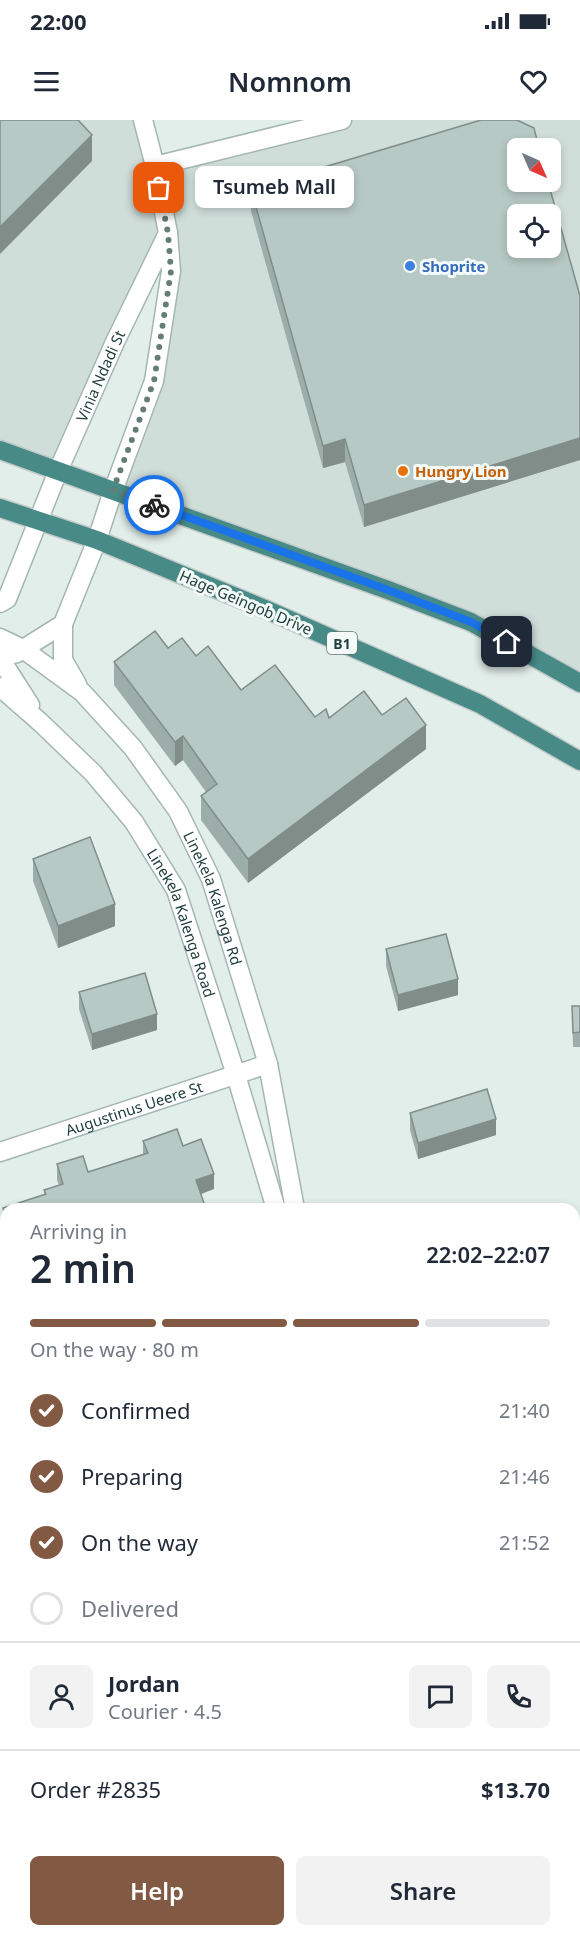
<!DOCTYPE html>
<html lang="en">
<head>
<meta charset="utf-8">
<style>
	:root { --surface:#fff; --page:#f2f2f3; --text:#1f2937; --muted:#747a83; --line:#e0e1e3; --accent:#825a43 }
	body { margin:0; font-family:"Noto Sans",sans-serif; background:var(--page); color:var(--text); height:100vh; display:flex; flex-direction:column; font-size:22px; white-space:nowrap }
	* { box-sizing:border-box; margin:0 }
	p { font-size:20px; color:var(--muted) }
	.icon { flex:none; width:33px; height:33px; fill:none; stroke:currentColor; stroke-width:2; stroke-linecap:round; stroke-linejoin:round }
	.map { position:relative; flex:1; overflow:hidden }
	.side { position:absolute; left:0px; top:1083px; width:580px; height:734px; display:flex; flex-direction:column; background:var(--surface); border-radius:18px 18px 0 0; box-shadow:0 3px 9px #0003 }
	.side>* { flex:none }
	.needle { width:39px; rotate:135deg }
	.controls { position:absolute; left:507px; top:18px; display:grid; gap:12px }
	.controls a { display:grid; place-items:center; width:54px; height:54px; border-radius:9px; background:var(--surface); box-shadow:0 3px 9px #0003; font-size:30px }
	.pin { position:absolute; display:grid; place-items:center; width:51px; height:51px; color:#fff; margin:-26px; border-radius:12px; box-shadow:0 3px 9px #0006 }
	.courier { position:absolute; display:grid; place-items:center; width:60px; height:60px; margin:-30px; border:4px solid #1a73e8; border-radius:50%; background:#fff; color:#222; box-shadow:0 2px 8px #0007 }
	.bubble { position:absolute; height:42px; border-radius:9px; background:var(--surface); box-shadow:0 3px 9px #0003; font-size:20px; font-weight:600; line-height:42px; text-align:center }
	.head em { font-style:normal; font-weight:600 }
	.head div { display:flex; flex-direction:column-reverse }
	.head { display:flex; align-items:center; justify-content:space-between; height:102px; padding:0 30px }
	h1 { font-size:39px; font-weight:600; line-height:45px }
	.bar { display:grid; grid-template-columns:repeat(4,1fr); gap:9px 6px; align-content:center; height:72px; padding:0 30px }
	.bar i { height:8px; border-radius:4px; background:var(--line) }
	.bar .selected { background:var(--accent) }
	.bar p { grid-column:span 4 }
	.line { display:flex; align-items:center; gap:15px; padding:0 30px; border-top:2px solid var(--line) }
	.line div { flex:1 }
	.round { display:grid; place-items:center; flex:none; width:63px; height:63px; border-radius:9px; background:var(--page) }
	ol { padding:0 30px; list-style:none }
	li { display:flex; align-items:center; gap:18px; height:66px }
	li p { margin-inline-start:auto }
	li .icon { padding:6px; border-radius:50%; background:var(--accent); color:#fff; stroke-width:4 }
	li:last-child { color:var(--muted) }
	li i { width:33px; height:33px; border:3px solid var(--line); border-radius:50% }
	.button { display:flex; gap:12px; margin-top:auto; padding:12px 30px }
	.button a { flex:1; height:69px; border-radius:9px; background:var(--accent); color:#fff; font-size:24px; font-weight:600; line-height:69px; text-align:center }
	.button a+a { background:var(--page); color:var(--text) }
	.status { display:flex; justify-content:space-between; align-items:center; height:42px; padding:0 30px; background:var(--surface); direction:ltr }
	.status svg { height:16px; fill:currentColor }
	header { display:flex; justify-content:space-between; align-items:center; height:78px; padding:0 30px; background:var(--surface); font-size:27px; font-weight:600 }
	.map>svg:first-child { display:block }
	.built { fill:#d0deda; fill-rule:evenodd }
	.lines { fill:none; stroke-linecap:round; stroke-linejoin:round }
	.minor-casing { stroke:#a4b6b3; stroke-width:21 }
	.trunk-casing { stroke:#c1cac9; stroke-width:21 }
	.minor { stroke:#fff; stroke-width:18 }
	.trunk { stroke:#478a86; stroke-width:18 }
	.wall { fill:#9dada9 }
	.shaded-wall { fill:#808d89 }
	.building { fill:#b7c9c4; stroke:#808d89; stroke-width:1.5; fill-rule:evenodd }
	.done { stroke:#657d7a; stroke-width:6; stroke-dasharray:0 10.8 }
	.route { stroke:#1a73e8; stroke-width:8 }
	.shop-dot { fill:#3f7fe0; stroke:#f3faf8; stroke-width:2 }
	.food-dot { fill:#e8710a; stroke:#f3faf8; stroke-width:2 }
	.labels { text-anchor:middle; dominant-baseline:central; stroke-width:6; stroke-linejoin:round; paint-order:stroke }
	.shield { fill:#f3faf8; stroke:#607875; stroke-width:1.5 }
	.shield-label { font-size:14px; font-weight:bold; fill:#21403d }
	.shop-label { font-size:15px; font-weight:bold; fill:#366cbe; stroke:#f3faf8; text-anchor:start }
	.street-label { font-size:15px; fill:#21403d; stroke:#f3faf8 }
	.food-label { font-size:15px; font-weight:bold; fill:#c56008; stroke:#f3faf8; text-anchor:start }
</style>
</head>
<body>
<div class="status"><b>22:00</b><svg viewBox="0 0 49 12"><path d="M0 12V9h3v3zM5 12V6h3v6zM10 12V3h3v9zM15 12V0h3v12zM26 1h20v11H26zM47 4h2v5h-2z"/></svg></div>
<header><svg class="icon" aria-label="menu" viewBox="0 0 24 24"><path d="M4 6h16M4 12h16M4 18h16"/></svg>Nomnom<svg class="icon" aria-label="heart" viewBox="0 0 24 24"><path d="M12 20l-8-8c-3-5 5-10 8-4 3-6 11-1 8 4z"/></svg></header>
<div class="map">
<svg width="580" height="1816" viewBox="0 0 580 1816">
	<rect width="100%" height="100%" fill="#e2eeea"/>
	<path class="built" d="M 0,0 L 143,0 L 155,46 L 342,0 L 580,0 L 580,563 L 471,502 L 113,371 L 154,261 L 168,115 L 58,351 L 0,330 ZM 518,28 L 550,28 L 550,62 L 518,62 ZM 518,94 L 550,94 L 550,128 L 518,128 Z"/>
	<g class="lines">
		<g class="minor-casing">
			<g id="minor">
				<path d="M 155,46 L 342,0"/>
				<path id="s1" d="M 0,483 L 7,479 L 58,351 L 115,222 L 168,113"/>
				<path d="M 63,504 L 63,540 L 77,564"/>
				<path id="s2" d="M 0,518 L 23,529 L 82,572 L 133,628 L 178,691 L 211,759 L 268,944 L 295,1089"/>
				<path d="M 0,532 L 5,546 L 30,585"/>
				<path d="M 0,537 L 17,533 L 63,504 L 97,420 L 113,371 L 154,261 L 171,151 L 168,113 L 155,46 L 143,0"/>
				<path id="s3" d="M 0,567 L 40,602 L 93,653 L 134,702 L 176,770 L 236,955 L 276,1089"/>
				<path id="s4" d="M 0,1032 L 268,944"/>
				<path d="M 0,1700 L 6,1719"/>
				<path d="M 36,1810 L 38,1816"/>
				<path d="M 493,1810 L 494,1816"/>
			</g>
		</g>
		<g class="trunk-casing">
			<g id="trunk">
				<path d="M 0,330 L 388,470 L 471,502 L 580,563"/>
				<path d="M 0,388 L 97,420 L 265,489 L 480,584 L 580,641"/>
			</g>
		</g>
		<use href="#minor" class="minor"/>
		<use href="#trunk" class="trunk"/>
	</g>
	<g class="wall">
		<path d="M 251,69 L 580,176 L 580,340 L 364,407 L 345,342 L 323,348 L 251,91 Z"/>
		<path d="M 168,528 L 196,536 L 241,570 L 315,597 L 382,595 L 426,629 L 248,763 L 201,700 L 201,676 L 206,672 L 183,640 L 175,646 L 114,565 L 114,542 Z"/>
		<path d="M 33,739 L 115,806 L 58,828 L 33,761 Z"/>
		<path d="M 386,829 L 458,875 L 398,891 L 386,846 Z"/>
		<path d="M 79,872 L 157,910 L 92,930 L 79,889 Z"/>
		<path d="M 572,886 L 580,886 L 580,927 L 573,927 Z"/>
		<path d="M 410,993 L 496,1015 L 418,1039 L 410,1010 Z"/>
		<path d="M 143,1021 L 183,1026 L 214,1069 L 44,1075 L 44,1070 L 59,1065 L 57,1060 L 57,1044 L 88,1052 L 143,1034 Z"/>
		<path d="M 3,1088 L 6,1099 L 6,1115 L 3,1104 Z"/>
		<path d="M 580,1323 L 580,1532 L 577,1532 L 574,1522 L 574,1325 Z"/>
		<path d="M 104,1810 L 160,1810 L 160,1815 L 156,1816 L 105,1816 Z"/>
		<path d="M 233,1810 L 300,1810 L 301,1816 L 235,1816 Z"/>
	</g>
	<g class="shaded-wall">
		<path d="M 92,15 L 92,41 L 0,134 L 0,107 Z"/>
		<path d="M 580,318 L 580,340 L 364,407 L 364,385 Z"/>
		<path d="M 345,319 L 345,342 L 323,348 L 323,326 Z"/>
		<path d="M 426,605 L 426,629 L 248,763 L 248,739 Z"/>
		<path d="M 183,616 L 183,640 L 175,646 L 175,622 Z"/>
		<path d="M 115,784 L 115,806 L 58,828 L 58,806 Z"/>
		<path d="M 458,859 L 458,875 L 398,891 L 398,875 Z"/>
		<path d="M 157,894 L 157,910 L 92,930 L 92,914 Z"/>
		<path d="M 496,999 L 496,1015 L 418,1039 L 418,1023 Z"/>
		<path d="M 214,1054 L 214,1069 L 196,1076 L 196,1060 Z"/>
		<path d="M 4,1276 L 4,1293 L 0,1294 L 0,1278 Z"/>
		<path d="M 6,1434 L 6,1456 L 0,1458 L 0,1436 Z"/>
		<rect x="577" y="1507" width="3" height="25"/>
		<path d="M 117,1810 L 160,1810 L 160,1815 L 156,1816 L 109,1816 L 109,1813 Z"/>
	</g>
	<g class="building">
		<path d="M 0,0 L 78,0 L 92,15 L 0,107 Z"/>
		<path d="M 481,0 L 517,0 L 534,8 L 539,28 L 518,28 L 518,62 L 548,62 L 580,176 L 580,318 L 364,385 L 345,319 L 323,326 L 251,69 ZM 518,94 L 550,94 L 550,128 L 518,128 Z"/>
		<path d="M 155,511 L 168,528 L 182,518 L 196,536 L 208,526 L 241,570 L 275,545 L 315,597 L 326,589 L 329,598 L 364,571 L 382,595 L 406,578 L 426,605 L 248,739 L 201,676 L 217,664 L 183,616 L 175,622 L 114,542 Z"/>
		<path d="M 90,717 L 115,784 L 58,806 L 33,739 Z"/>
		<path d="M 446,814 L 458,859 L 398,875 L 386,829 Z"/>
		<path d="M 145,853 L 157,894 L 92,914 L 79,872 Z"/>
		<path d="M 572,886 L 580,886 L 580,912 L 573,913 Z"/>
		<path d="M 487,969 L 496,999 L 418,1023 L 410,993 Z"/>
		<path d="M 177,1009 L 183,1026 L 201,1019 L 214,1054 L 196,1060 L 206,1089 L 6,1089 L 6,1099 L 3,1088 L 46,1074 L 44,1070 L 63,1064 L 57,1044 L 83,1036 L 88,1052 L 148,1033 L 143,1021 Z"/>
		<path d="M 0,1266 L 4,1276 L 0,1278 Z"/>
		<path d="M 580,1323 L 580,1507 L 577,1507 L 574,1497 L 574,1325 Z"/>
		<path d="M 6,1356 L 6,1434 L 0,1436 L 0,1358 Z"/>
		<path d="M 238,1810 L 300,1810 L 301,1816 L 240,1816 Z"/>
	</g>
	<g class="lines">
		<path class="done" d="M 154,385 L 113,370 L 154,261 L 171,151 L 168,113 L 159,68"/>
		<path class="route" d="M 154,385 L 388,470 L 471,502 L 507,522"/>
	</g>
	<circle class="shop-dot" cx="410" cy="146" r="6"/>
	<circle class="food-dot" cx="403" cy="351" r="6"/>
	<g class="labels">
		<rect class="shield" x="327" y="512" width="30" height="22" rx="4.5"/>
		<g class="shield-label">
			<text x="342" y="523">B1</text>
		</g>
		<g class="shop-label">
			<text x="422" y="146">Shoprite</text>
		</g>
		<g class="street-label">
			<text stroke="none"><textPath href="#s1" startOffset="250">Vinia Ndadi St</textPath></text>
			<text transform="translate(246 482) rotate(23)">Hage Geingob Drive</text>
			<text stroke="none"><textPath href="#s2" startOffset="346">Linekela Kalenga Rd</textPath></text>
			<text stroke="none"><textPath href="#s3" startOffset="303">Linekela Kalenga Road</textPath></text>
			<text stroke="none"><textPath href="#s4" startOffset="141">Augustinus Ueere St</textPath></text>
		</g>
		<g class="food-label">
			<text x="415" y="351">Hungry Lion</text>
		</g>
	</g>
</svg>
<div class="controls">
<a><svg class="needle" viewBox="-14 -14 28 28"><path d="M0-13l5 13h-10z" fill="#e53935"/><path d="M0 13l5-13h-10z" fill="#747a83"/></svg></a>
<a><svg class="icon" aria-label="locate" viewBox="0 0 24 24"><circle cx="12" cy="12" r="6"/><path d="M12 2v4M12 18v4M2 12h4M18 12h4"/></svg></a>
</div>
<div class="pin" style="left:159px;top:68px;background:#ea580c"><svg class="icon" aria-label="bag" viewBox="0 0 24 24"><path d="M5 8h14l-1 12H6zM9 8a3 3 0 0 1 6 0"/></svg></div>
<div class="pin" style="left:507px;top:522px;background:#1f2937"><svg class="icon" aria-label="home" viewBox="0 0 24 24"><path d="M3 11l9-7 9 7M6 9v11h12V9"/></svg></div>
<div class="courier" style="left:154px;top:385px"><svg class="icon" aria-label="bike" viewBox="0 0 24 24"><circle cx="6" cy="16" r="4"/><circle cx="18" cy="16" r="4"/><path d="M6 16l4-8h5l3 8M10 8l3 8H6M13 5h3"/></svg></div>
<div class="bubble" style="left:195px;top:46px;width:159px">Tsumeb Mall</div>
<section class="side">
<div class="head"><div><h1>2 min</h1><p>Arriving in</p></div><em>22:02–22:07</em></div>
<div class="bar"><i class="selected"></i><i class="selected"></i><i class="selected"></i><i></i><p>On the way · 80 m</p></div>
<ol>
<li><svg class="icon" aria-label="check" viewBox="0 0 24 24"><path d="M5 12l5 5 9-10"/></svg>Confirmed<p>21:40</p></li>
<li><svg class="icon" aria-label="check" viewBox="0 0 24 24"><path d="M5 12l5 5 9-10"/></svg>Preparing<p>21:46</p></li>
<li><svg class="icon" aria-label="check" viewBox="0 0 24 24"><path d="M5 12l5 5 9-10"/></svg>On the way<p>21:52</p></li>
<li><i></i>Delivered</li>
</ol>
<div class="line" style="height:108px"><a class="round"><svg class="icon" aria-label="person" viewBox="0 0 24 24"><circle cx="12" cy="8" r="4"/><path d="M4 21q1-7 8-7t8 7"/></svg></a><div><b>Jordan</b><p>Courier · 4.5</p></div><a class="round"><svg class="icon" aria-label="chat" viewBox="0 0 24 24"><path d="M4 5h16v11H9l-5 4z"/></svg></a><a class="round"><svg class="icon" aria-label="phone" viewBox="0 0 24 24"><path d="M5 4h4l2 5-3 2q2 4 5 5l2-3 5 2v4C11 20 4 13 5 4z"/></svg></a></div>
<div class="line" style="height:78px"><div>Order #2835</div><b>$13.70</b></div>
<div class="button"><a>Help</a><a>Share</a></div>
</section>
</div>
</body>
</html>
